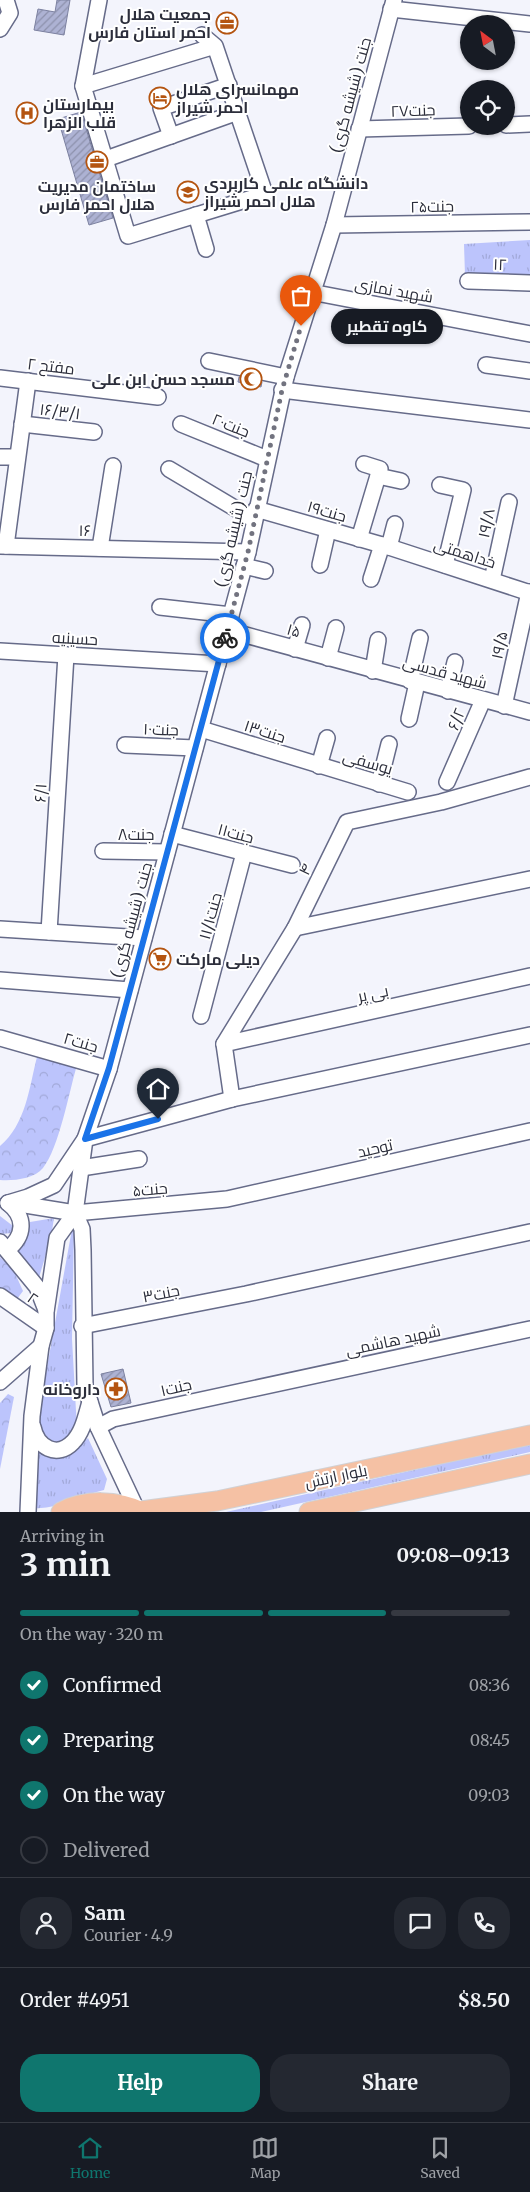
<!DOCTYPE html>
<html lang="en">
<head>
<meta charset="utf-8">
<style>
	:root { --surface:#171b24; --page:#242831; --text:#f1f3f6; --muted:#9ea1a6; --line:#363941; --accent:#0f766e }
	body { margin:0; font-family:Merriweather,Cairo,serif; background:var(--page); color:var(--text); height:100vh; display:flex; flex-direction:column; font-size:19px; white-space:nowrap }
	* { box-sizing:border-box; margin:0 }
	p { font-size:16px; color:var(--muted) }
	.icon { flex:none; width:28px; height:28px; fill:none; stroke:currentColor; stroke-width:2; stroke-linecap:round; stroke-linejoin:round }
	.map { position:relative; height:1512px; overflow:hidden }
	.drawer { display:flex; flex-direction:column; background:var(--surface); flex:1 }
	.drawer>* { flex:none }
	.needle { width:32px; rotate:328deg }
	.fabs { position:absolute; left:460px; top:15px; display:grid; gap:10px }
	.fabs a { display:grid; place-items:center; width:55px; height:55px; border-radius:50%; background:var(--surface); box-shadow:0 1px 4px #0004; font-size:25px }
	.pin { position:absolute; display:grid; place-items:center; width:42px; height:42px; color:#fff; margin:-51px -21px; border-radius:50% 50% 50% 0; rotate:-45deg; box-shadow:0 0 5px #0007 }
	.pin .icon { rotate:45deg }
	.courier { position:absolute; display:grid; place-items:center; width:50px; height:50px; margin:-25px; border:4px solid #1a73e8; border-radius:50%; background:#fff; color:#222; box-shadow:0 1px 6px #0007 }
	.bubble { position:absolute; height:35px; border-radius:18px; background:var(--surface); box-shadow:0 1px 4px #0004; font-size:16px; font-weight:700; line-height:35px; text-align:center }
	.summary em { font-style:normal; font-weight:700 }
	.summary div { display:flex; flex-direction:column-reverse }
	.summary { display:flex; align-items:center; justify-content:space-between; height:85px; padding:0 20px }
	h1 { font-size:32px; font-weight:700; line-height:38px }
	.bar { display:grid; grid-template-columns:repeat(4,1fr); gap:8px 5px; align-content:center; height:60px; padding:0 20px }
	.bar i { height:6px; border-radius:4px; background:var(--line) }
	.bar .current { background:var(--accent) }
	.bar p { grid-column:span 4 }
	.line { display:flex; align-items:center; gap:12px; padding:0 20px; border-top:1px solid var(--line) }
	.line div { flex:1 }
	.round { display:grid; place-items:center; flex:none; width:52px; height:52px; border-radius:20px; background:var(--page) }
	ol { padding:0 20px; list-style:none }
	li { display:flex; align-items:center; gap:15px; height:55px }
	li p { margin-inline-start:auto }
	li .icon { padding:5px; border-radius:50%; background:var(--accent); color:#fff; stroke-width:4 }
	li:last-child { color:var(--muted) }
	li i { width:28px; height:28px; border:2px solid var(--line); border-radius:50% }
	.primary-button { display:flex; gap:10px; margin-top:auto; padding:10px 20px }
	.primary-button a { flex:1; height:58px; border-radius:20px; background:var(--accent); color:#fff; font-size:20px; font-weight:700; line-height:58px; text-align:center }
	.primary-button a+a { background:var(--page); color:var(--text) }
	.dock { display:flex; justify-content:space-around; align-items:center; height:70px; border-top:1px solid var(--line); background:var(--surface); font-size:14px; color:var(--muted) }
	.dock a { display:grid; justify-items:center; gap:2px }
	.dock .current { color:var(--accent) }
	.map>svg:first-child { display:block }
	.grass { fill:url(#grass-tufts) }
	.forest { fill:url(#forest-crowns) }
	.building { fill:url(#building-hatch); stroke:#7c81a0 }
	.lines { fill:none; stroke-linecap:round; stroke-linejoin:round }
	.minor-casing { stroke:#666b89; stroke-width:18 }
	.major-casing { stroke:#d1d1d4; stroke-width:21 }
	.minor { stroke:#fff; stroke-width:15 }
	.major { stroke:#f5c1a4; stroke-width:19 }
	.done { stroke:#72737f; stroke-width:5; stroke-dasharray:0 9 }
	.route { stroke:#1a73e8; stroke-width:6 }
	.labels { text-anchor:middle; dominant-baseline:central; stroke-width:4; stroke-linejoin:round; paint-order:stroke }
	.poi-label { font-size:16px; font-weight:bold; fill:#2c2e3b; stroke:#fff; text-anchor:start }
	.street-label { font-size:16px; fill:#2c2e3b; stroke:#fff }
</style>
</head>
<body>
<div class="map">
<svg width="530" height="1512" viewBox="0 0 530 1512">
	<defs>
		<pattern id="grass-tufts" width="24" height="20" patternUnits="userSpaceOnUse" patternTransform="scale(1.25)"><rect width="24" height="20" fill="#bcc4fc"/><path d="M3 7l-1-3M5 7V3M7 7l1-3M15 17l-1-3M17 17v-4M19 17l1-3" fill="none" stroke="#a2a9d9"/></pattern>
		<pattern id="forest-crowns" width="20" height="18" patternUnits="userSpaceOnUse" patternTransform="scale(1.25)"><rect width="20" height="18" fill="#bcc4fc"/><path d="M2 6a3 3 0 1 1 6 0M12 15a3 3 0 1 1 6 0" fill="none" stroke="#a2a9d9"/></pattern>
		<pattern id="building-hatch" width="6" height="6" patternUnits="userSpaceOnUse" patternTransform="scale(1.25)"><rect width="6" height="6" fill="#adb2d3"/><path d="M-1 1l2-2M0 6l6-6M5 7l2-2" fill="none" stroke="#8d91ac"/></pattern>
	</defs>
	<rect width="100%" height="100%" fill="#f3f4fc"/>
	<g class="grass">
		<path d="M 530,240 L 530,279 L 465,275 L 464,244 Z"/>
		<path d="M 0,1216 L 13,1226 L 11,1233 L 2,1234 L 0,1233 Z"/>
		<path d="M 54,1218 L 51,1237 L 38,1281 L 15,1249 L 24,1243 L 30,1222 Z"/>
		<path d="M 72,1229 L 74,1229 L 72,1339 L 77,1429 L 57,1446 L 39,1437 L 38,1417 Z"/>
		<path d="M 88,1438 L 107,1479 L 104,1490 C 80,1495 57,1510 34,1508 L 36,1448 L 77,1448 Z"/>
		<path d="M 530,1444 L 530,1452 L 261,1512 L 226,1512 Z"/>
	</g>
	<g class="forest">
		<path d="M 37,1057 L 77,1065 C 69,1092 59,1148 43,1168 C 34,1179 13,1181 0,1180 L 0,1146 C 26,1124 29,1088 37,1057 Z"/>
		<path d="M 0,1257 L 14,1271 L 23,1291 L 17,1299 L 0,1288 Z"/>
		<path d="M 8,1394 L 14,1397 L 0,1469 L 0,1403 Z"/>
	</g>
	<g class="building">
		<path d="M 57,0 L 70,0 L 64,35 L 34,30 L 38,9 L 55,12 Z"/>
		<path d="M 81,112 L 113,218 L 89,225 L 58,119 Z"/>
		<path d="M 239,377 L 262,382 L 261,387 L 238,382 Z"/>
		<path d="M 123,1369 L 131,1403 L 111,1407 L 101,1374 Z"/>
	</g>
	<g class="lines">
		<g class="minor-casing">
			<g id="minor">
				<path d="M 391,9 L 530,24"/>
				<path d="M 0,29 L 10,13 L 6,0"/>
				<path d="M 202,35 L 215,46 L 265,194 L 128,236 L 83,86 L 215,46"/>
				<path d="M 83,86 L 99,0"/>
				<path d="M 506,125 L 530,124"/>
				<path d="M 359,129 L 469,126"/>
				<path d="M 171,136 L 161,108 L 229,85"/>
				<path d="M 106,159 L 238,112"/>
				<path d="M 196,215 L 206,249"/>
				<path d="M 334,225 L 530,222"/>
				<path d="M 468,281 L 530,283"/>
				<path d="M 311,292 L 530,334"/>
				<path d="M 209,361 L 286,377"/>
				<path d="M 486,365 L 530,371"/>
				<path d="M 0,378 L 158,397"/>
				<path d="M 282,390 L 530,420"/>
				<path d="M 22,424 L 94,432"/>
				<path d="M 181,424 L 267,459"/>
				<path d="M 0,457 L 17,457"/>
				<path d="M 169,469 L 253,519"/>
				<path d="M 378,476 L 401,481"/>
				<path d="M 440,485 L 463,490 L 445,565"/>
				<path d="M 256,509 L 389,547 L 530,593"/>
				<path d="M 359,539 L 380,469 L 364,464"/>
				<path d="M 0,546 L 248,552"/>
				<path d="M 6,546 L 28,381"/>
				<path d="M 389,547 L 395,524"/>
				<path d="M 100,548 L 113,466"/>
				<path d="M 320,565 L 328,530"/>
				<path d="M 244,566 L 265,571"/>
				<path d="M 371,579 L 382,545"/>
				<path d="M 492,580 L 509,502"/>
				<path d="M 160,607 L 231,615"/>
				<path d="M 227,630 L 530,712"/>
				<path d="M 295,649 L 302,625"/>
				<path d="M 0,651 L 218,664"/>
				<path d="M 328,658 L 336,628"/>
				<path d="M 373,671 L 378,640"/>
				<path d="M 410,681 L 420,638"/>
				<path d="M 448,691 L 455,662"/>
				<path d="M 504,706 L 529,592"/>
				<path d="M 409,719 L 417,683"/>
				<path d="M 201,729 L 408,792"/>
				<path d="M 125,745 L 195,748"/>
				<path d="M 319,766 L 327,738"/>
				<path d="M 447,782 L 483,700"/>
				<path d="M 379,784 L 389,744"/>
				<path d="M 172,834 L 292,865"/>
				<path d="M 103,851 L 167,852"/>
				<path d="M 295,928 L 530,879"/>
				<path d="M 0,929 L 144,938"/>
				<path d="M 49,932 L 66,655"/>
				<path d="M 0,980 L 130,990"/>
				<path d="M 201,1016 L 244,853"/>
				<path d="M 0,1038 L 109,1069"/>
				<path d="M 224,1044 L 530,976"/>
				<path d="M 232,1099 L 224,1044 L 295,928 L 347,822 L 441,802 L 530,777"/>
				<path d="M 81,1168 L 139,1159"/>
				<path d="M 8,1203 L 28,1197 L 54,1185 L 85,1139 L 232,1099 L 530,1035"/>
				<path d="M 13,1203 L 75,1213 L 227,1199 L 530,1131"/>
				<path d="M 75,1213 L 82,1229 L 83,1250 L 85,1386 L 98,1427 L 137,1510"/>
				<path d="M 0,1242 L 37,1287 L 46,1310"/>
				<path d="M 7,1250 C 25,1236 26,1217 8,1203"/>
				<path d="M 0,1296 L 46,1328"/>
				<path d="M 82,1326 L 246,1294 L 530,1232"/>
				<path d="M 0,1382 L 41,1346"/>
				<path d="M 33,1427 C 37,1447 57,1459 73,1442 C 83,1432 86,1415 90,1402"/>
				<path d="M 98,1427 L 113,1419 L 530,1329"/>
				<path d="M 28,1512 L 32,1416 L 41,1346 L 46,1328 L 46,1312 L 57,1238 L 75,1213 L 85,1139 L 109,1069 L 248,552 L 286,377 L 334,225 L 394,0"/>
			</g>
		</g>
		<g class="major-casing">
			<g id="major">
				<path d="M 141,1511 L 217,1501 L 530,1435"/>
				<path d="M 61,1512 C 85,1499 118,1500 142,1512"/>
				<path d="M 309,1512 L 530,1464"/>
			</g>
		</g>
		<use href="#minor" class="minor"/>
		<use href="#major" class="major"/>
	</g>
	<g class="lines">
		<path class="done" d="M 225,638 L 248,552 L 282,390 L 301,326"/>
		<path class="route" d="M 158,1119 L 85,1139 L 109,1068 L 225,638"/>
	</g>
	<defs>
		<g id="office-ring" transform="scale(1.125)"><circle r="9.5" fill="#fff" stroke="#b45410" stroke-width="1.5"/><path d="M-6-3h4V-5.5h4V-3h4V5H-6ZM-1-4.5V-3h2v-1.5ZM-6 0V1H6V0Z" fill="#b45410"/></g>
		<g id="hotel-ring" transform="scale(1.125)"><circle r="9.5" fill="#fff" stroke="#b45410" stroke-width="1.5"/><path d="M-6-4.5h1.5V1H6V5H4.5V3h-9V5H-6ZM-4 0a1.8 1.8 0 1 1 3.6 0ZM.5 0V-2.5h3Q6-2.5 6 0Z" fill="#b45410"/></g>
		<g id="hospital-ring" transform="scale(1.125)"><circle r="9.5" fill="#fff" stroke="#b45410" stroke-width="1.5"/><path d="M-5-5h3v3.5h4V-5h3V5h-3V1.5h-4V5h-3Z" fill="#b45410"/></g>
		<g id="university-ring" transform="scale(1.125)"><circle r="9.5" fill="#fff" stroke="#b45410" stroke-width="1.5"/><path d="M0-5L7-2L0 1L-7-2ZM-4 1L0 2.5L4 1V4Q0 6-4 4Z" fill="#b45410"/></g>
		<g id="mosque-ring" transform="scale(1.125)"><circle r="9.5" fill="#fff" stroke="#b45410" stroke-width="1.5"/><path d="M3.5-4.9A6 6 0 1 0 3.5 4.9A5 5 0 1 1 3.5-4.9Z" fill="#b45410"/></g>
		<g id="supermarket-ring" transform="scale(1.125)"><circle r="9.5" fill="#fff" stroke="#b45410" stroke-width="1.5"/><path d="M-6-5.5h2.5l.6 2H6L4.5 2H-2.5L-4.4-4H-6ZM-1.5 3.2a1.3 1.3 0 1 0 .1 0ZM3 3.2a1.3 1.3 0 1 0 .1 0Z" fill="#b45410"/></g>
		<g id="pharmacy-ring" transform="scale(1.125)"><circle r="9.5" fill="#fff" stroke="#b45410" stroke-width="1.5"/><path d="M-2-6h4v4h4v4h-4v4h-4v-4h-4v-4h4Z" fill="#b45410"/></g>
	</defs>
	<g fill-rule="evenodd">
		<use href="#office-ring" x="227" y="23"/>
		<use href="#hotel-ring" x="160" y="98"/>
		<use href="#hospital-ring" x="27" y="113"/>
		<use href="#office-ring" x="97" y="162"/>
		<use href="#university-ring" x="188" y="192"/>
		<use href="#mosque-ring" x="251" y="379"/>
		<use href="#supermarket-ring" x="160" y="959"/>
		<use href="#pharmacy-ring" x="116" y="1389"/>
	</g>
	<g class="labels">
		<g class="poi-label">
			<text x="211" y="14" text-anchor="end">جمعیت هلال<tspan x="211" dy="18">احمر استان فارس</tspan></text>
			<text x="176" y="89">مهمانسرای هلال<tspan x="176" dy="18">احمر شیراز</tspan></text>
			<text x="43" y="104">بیمارستان<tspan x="43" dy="18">قلب الزهرا</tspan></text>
			<text x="204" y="183">دانشگاه علمی کاربردی<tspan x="204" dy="18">هلال احمر شیراز</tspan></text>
			<text x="97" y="186" text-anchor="middle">ساختمان مدیریت<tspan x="97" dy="18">هلال احمر فارس</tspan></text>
			<text x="235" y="379" text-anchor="end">مسجد حسن ابن علی</text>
			<text x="176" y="959">دیلی مارکت</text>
			<text x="100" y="1389" text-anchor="end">داروخانه</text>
		</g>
		<g class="street-label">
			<text transform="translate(350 95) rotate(-75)">جنت (شیشه گری)</text>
			<text transform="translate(413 110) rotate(-2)">جنت۲۷</text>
			<text transform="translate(432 206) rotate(-1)">جنت۲۵</text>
			<text transform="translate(500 264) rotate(2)">۱۲</text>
			<text transform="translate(394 290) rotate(10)">شهید نمازی</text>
			<text transform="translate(51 366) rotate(7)">مفتح ۲</text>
			<text transform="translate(60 411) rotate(7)">۱۶/۳/۱</text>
			<text transform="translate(231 425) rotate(22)">جنت۲۰</text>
			<text transform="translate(327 511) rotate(16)">جنت۱۹</text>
			<text transform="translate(486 523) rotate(-78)">۱۹/۸</text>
			<text transform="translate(233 529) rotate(-77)">جنت (شیشه گری)</text>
			<text transform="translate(85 530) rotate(1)">۱۶</text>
			<text transform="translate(465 553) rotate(18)">خداهمتی</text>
			<text transform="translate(294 630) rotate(16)">۱۵</text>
			<text transform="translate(75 638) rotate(3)">حسینیه</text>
			<text transform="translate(499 645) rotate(-78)">۱۹/۵</text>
			<text transform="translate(445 672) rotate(15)">شهید قدسی</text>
			<text transform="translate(456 719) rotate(-68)">۶/۲</text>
			<text transform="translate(161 729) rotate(2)">جنت۱۰</text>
			<text transform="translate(265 731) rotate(18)">جنت۱۳</text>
			<text transform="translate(368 762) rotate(16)">یوسفی</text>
			<text transform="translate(40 793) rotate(-87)">۶/۱</text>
			<text transform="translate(236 833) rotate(15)">جنت۱۱</text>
			<text x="136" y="834">جنت۸</text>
			<text transform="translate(305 869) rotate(-64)">۴</text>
			<text transform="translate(210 916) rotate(-75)">جنت۱۱/۱</text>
			<text transform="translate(131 920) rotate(-75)">جنت (شیشه گری)</text>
			<text transform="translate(373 993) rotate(-12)">بی پر</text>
			<text transform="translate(81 1042) rotate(16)">جنت۲</text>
			<text transform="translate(375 1148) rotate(-13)">توحید</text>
			<text transform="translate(150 1189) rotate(-5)">جنت۵</text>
			<text transform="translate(161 1293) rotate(-11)">جنت۳</text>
			<text transform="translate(33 1298) rotate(35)">۲</text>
			<text transform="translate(393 1340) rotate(-12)">شهید هاشمی</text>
			<text transform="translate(176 1387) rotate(-13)">جنت۱</text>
			<text transform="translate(336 1476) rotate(-12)">بلوار ارتش</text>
		</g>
	</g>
</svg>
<div class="fabs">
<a><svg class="needle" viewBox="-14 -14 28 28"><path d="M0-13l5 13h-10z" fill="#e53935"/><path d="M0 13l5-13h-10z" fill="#9ea1a6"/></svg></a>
<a><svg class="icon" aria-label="locate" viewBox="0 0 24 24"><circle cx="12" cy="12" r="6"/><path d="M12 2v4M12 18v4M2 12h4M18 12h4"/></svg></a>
</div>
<div class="pin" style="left:301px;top:326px;background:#ea580c"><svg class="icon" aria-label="bag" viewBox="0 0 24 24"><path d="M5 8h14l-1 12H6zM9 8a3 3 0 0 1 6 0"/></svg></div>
<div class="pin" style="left:158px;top:1119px;background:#1f2937"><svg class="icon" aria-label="home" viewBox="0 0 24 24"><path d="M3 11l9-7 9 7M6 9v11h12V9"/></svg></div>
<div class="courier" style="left:225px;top:638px"><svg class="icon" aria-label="bike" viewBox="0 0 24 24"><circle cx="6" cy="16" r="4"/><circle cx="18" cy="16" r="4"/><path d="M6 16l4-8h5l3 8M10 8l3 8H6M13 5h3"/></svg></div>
<div class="bubble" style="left:331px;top:309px;width:112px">کاوه تقطیر</div>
</div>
<section class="drawer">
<div class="summary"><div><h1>3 min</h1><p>Arriving in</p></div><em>09:08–09:13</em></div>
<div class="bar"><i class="current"></i><i class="current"></i><i class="current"></i><i></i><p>On the way · 320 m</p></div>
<ol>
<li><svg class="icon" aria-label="check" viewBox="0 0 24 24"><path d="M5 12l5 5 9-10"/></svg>Confirmed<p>08:36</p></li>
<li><svg class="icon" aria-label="check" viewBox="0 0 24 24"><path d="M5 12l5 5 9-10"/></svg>Preparing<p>08:45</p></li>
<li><svg class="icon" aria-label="check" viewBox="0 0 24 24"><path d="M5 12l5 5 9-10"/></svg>On the way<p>09:03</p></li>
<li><i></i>Delivered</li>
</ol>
<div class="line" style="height:90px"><a class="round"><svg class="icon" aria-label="person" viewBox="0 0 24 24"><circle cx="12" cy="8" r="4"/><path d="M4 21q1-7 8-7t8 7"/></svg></a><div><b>Sam</b><p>Courier · 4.9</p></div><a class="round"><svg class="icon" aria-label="chat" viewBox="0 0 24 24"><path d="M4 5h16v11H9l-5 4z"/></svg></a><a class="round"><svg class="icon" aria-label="phone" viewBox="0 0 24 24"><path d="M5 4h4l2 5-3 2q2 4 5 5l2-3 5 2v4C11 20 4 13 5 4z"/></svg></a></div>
<div class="line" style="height:65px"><div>Order #4951</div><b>$8.50</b></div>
<div class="primary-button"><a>Help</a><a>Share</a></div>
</section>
<nav class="dock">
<a class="current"><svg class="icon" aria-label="home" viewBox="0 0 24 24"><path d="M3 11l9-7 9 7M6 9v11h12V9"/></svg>Home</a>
<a><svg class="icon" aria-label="map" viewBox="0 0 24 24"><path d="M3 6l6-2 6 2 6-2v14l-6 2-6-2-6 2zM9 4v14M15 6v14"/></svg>Map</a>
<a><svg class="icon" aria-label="saved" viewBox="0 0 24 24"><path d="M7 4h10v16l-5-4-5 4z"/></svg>Saved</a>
</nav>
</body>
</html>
